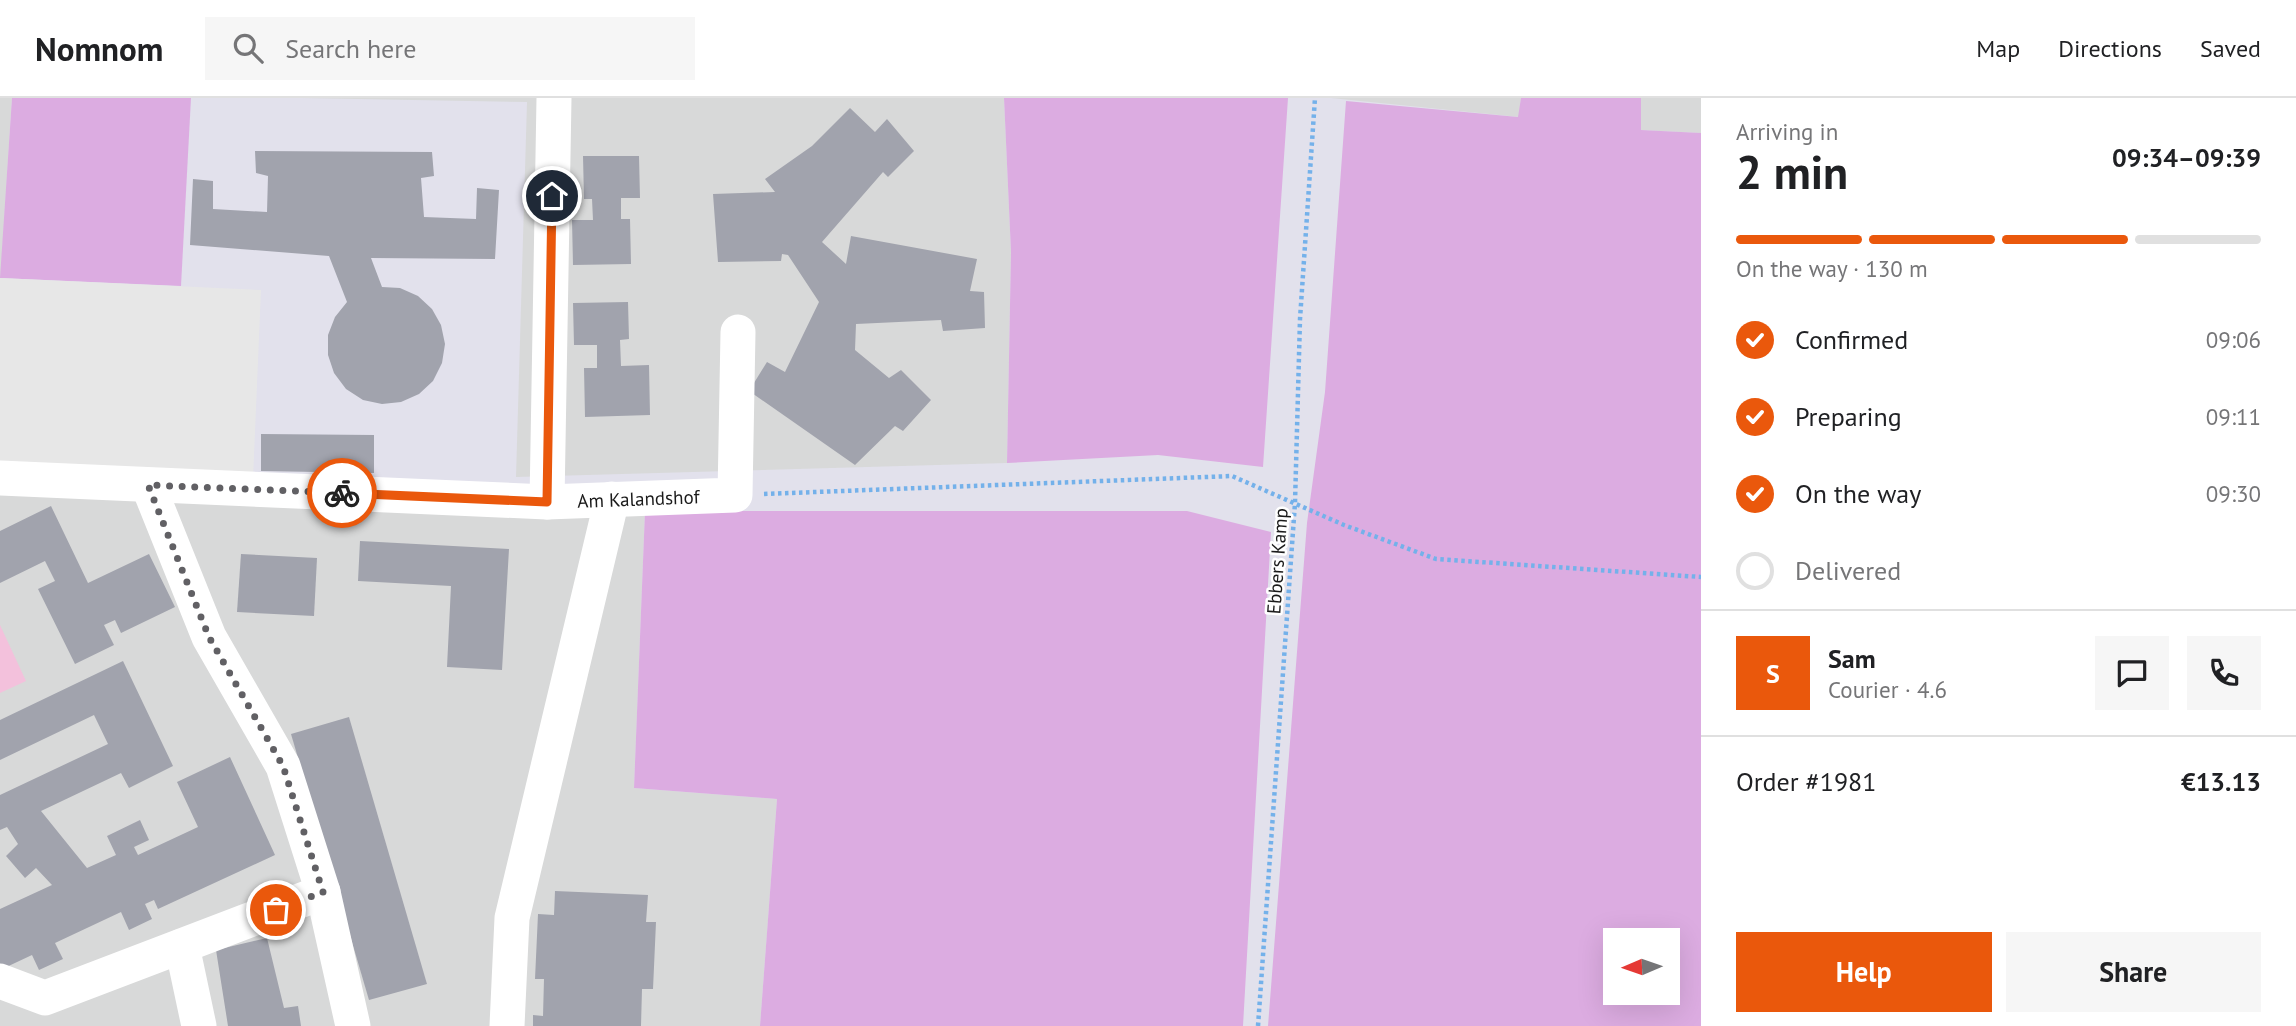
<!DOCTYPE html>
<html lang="en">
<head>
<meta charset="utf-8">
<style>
	:root { --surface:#fff; --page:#f6f6f6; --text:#202124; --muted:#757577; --line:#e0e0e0; --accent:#ea580c }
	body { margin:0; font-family:"PT Sans",sans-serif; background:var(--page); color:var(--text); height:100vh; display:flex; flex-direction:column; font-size:26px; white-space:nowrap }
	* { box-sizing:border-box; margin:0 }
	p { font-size:23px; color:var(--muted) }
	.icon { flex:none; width:38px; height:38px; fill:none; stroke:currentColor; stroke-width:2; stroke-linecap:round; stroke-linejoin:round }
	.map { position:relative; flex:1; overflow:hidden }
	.details { display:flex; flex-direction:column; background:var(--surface); width:595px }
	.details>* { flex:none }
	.needle { width:46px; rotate:268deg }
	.buttons { position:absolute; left:1603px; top:830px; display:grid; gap:14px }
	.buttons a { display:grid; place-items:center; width:77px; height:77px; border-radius:0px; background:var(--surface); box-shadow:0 7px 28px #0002; font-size:35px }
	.pin { position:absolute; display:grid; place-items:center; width:60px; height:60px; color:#fff; margin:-30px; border:4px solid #fff; border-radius:50%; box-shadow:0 2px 7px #0007 }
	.courier { position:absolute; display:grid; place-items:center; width:70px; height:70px; margin:-35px; border:5px solid #ea580c; border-radius:50%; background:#fff; color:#222; box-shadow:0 2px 9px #0007 }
	.headline em { font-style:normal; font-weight:700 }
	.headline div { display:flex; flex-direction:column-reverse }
	.headline { display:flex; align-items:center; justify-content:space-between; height:119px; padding:0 35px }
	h1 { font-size:46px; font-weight:700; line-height:52px }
	.bar { display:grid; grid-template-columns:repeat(4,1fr); gap:10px 7px; align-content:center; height:84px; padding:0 35px }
	.bar i { height:9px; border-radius:5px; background:var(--line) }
	.bar .active { background:var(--accent) }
	.bar p { grid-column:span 4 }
	.line { display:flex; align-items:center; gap:18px; padding:0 35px; border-top:2px solid var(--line) }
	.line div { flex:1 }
	.round { display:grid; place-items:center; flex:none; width:74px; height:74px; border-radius:0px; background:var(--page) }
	ol { padding:0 35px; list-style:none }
	li { display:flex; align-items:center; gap:21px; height:77px }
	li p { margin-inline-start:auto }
	li .icon { padding:7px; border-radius:50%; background:var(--accent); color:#fff; stroke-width:4 }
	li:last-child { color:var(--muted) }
	li i { width:38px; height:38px; border:4px solid var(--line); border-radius:50% }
	.button { display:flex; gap:14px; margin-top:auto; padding:14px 35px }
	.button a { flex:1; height:80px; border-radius:0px; background:var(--accent); color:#fff; font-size:28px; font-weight:700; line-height:80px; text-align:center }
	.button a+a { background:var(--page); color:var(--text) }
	header { display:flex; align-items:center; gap:42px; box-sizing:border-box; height:98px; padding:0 35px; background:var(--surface); border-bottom:2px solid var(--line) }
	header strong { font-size:33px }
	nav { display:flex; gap:38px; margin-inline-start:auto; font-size:24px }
	.search { width:490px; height:63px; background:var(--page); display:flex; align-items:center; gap:18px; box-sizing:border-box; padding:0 24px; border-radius:0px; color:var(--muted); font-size:26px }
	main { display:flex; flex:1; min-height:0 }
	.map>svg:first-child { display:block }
	.residential { fill:#d8d9d9 }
	.grass { fill:#dcace1; fill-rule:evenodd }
	.park { fill:#f3c1dc }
	.parking { fill:#e7e7e7 }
	.building { fill:#a1a3ad }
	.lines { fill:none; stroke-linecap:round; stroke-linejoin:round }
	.path { stroke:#74b1ea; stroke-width:4.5; stroke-dasharray:3.5 3.5; stroke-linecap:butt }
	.minor { stroke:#fff; stroke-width:35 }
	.done { stroke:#616064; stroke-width:7; stroke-dasharray:0 12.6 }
	.route { stroke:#ea580c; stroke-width:9 }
	.labels { text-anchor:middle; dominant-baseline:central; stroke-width:5; stroke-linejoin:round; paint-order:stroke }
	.street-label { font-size:19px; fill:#1b1b1b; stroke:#fff }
</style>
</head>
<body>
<header>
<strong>Nomnom</strong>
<div class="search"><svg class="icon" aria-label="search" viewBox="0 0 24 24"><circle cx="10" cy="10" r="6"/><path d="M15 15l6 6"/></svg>Search here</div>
<nav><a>Map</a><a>Directions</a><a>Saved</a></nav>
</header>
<main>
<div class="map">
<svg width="1701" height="928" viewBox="0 0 1701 928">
	<rect width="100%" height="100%" fill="#e2e1ec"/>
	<g class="residential">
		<path d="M 0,0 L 12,0 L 0,187 Z"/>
		<path d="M 302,0 L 1004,0 L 1011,154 L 1007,365 L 516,379 L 527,4 Z"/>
		<path d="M 1331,0 L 1521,0 L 1519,19 Z"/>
		<path d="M 1641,0 L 1701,0 L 1701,35 L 1641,32 Z"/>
		<path d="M 0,394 L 645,413 L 634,690 L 777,701 L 760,928 L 0,928 Z"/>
	</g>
	<g class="grass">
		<path d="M 12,0 L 191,0 L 181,188 L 0,180 Z"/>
		<path d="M 1004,0 L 1288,0 L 1263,369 L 1158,357 L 1007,365 L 1011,154 Z"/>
		<path d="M 1521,0 L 1641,0 L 1641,32 L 1701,35 L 1701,928 L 1268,928 L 1307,425 L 1325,294 L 1346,3 L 1518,19 ZM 1615,842 L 1668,842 L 1668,894 L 1615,894 Z"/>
		<path d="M 645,413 L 1187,413 L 1271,434 L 1243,928 L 760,928 L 777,701 L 634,690 Z"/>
	</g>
	<path class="park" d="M 0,527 L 26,583 L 0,595 Z"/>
	<path class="parking" d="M 0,180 L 261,192 L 253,381 L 0,368 Z"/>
	<g class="building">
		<path d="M 850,10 L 875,34 L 887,21 L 914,53 L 888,79 L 883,74 L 822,144 L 846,166 L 851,138 L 977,161 L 970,193 L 984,194 L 985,230 L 943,233 L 941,222 L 856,226 L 855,252 L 889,280 L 901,272 L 931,302 L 903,333 L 895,328 L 855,367 L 749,293 L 767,264 L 785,274 L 819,204 L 788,157 L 782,156 L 781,163 L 718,164 L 713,96 L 775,94 L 765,81 L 812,48 Z"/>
		<path d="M 255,53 L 432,54 L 434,78 L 421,80 L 424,119 L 476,121 L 477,90 L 499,92 L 495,161 L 371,160 L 382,189 L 400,190 L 418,198 L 432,211 L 441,227 L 445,246 L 442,265 L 433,283 L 419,296 L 401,304 L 382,306 L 363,302 L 346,291 L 334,275 L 328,257 L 328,237 L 335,219 L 347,204 L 329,158 L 190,147 L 193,81 L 213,83 L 213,111 L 267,114 L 268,78 L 256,75 Z"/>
		<path d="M 583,58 L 639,58 L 640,100 L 621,100 L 621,121 L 630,121 L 631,166 L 573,167 L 572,122 L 593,122 L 592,101 L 584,101 Z"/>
		<path d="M 628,204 L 629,241 L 620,242 L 621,268 L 649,267 L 650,317 L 585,319 L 584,270 L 597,270 L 597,247 L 574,247 L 573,205 Z"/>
		<path d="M 261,336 L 374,337 L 374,375 L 261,373 Z"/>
		<path d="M 51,408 L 88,485 L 149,456 L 175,509 L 121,535 L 115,522 L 104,527 L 114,547 L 75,566 L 38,491 L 55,483 L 45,463 L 0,485 L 0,433 Z"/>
		<path d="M 360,443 L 509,451 L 502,572 L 447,569 L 451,488 L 358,483 Z"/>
		<path d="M 241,456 L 317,460 L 314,518 L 237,514 Z"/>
		<path d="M 123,563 L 173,668 L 129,690 L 121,675 L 41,713 L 87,770 L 116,757 L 107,738 L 140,722 L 149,742 L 134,749 L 138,757 L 198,729 L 177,684 L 230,659 L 275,757 L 158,811 L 154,802 L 145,806 L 152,821 L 129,832 L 121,814 L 55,845 L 63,861 L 39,872 L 32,857 L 0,872 L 0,811 L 52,787 L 36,770 L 25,780 L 6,758 L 18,746 L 7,729 L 0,732 L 0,697 L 108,646 L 94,617 L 0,662 L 0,622 Z"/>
		<path d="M 349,619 L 427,886 L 369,902 L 291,636 Z"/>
		<path d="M 555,793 L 648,797 L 646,824 L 656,824 L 653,891 L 642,891 L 641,928 L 533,928 L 533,917 L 543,918 L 544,881 L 535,881 L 538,816 L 554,817 Z"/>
		<path d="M 267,840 L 284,910 L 298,908 L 301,928 L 228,928 L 216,852 Z"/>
	</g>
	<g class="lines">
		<g class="path">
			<path d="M 764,396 L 1232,378 L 1344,427 L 1436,461 L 1701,479"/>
			<path d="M 1258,928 L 1295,405 L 1300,221 L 1315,0"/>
		</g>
		<g class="minor">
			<path id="s1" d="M 0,380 L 547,404 L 735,397 L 738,234"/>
			<path d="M 148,387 L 209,539 L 283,668 L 323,794 L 353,928"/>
			<path d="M 547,404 L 554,0"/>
			<path d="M 182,848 L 199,928"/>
			<path d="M 0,883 L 45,900 L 323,794"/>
			<path d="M 507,928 L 512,820 L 612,401"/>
		</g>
	</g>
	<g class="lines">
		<path class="done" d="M 276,812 L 323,794 L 283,668 L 209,539 L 148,387 L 342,395"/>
		<path class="route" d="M 342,395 L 547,404 L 552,98"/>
	</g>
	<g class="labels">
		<g class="street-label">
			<text stroke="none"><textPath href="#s1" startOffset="639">Am Kalandshof</textPath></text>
			<text transform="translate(1277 463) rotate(-86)">Ebbers Kamp</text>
		</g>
	</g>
</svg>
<div class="buttons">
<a><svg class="needle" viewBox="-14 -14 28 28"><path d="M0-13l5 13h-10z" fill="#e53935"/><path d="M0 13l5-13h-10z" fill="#757577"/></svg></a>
</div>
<div class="pin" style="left:276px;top:812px;background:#ea580c"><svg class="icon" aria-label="bag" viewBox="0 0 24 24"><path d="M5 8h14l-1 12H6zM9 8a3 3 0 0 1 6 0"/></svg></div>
<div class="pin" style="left:552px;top:98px;background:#1f2937"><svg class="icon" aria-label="home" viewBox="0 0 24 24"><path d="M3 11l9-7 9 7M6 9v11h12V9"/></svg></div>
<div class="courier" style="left:342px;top:395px"><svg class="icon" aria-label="bike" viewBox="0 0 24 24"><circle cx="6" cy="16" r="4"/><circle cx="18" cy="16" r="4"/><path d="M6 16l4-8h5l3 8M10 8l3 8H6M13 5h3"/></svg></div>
</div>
<section class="details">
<div class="headline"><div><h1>2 min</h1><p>Arriving in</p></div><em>09:34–09:39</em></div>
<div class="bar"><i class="active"></i><i class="active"></i><i class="active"></i><i></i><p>On the way · 130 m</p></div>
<ol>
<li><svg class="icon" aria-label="check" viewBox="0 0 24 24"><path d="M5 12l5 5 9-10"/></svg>Confirmed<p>09:06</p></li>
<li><svg class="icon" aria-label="check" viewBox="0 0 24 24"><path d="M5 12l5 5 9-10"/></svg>Preparing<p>09:11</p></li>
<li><svg class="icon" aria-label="check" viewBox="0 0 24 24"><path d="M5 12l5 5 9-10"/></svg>On the way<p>09:30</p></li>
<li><i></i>Delivered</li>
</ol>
<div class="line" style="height:126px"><b class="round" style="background:var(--accent);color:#fff">S</b><div><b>Sam</b><p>Courier · 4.6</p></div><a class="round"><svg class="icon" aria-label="chat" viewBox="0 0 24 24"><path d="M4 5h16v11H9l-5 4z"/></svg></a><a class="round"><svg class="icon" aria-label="phone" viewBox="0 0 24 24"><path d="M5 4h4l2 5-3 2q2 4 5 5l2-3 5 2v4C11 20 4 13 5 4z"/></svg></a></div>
<div class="line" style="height:91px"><div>Order #1981</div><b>€13.13</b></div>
<div class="button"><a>Help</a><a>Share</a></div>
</section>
</main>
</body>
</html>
